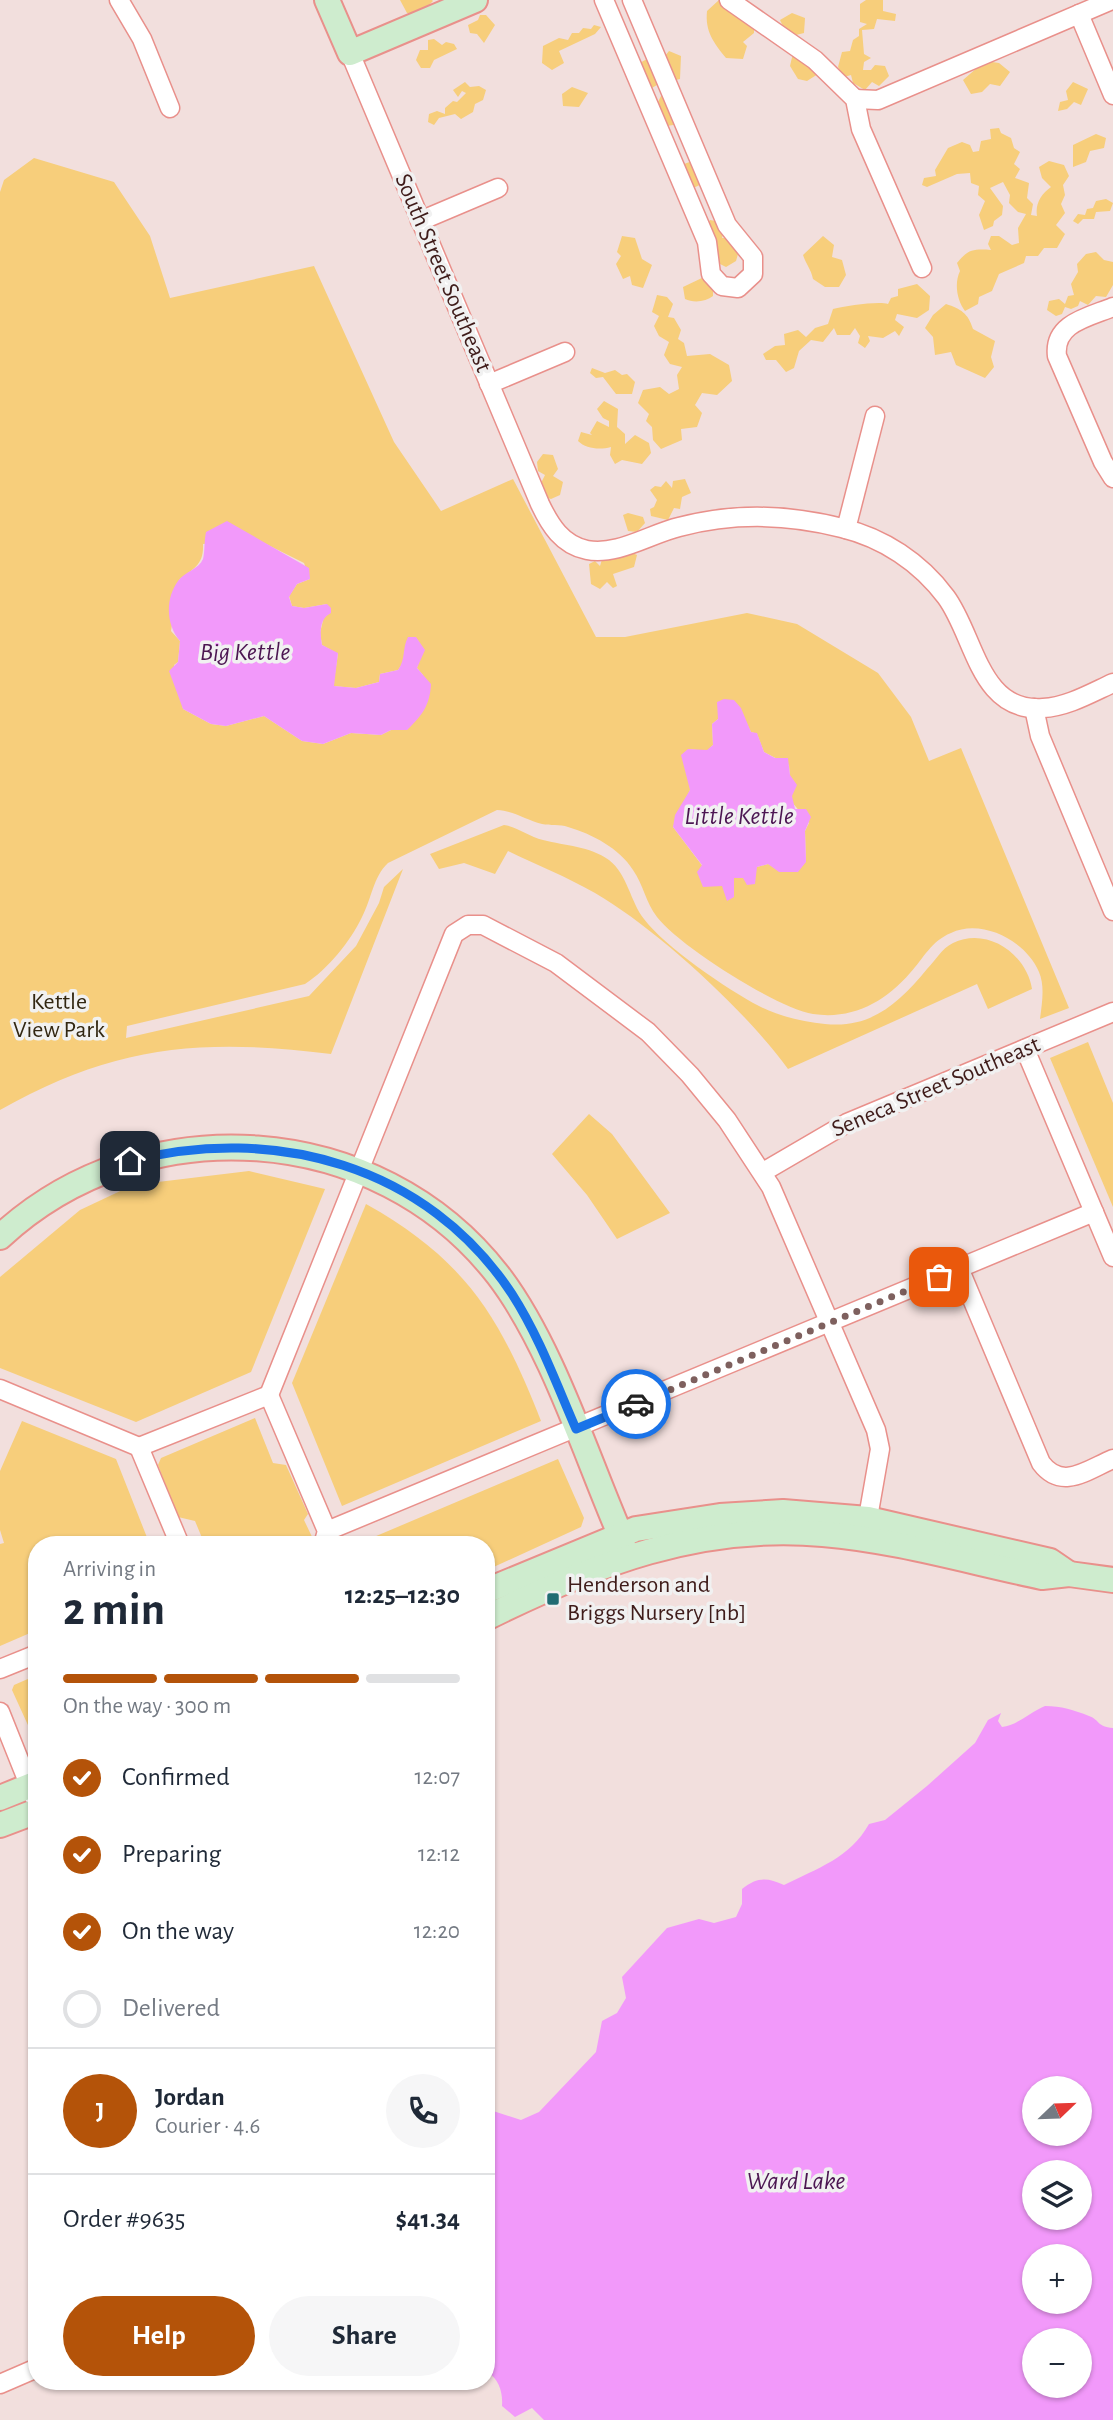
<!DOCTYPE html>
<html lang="en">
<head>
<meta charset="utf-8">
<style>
	:root { --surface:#fff; --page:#f6f6f7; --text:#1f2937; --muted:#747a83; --line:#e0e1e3; --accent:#b45309 }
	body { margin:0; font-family:"Alegreya Sans",sans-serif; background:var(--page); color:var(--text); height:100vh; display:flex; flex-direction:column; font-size:26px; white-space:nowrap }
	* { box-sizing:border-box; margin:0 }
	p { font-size:23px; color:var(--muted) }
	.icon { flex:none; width:38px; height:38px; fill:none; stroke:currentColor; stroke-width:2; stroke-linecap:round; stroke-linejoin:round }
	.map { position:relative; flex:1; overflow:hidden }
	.details { position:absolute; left:28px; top:1536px; width:467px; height:854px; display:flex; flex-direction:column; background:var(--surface); border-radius:28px; box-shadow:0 2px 5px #0004 }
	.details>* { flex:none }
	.needle { width:46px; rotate:67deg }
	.tools { position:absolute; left:1022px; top:2076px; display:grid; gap:14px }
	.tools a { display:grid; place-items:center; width:70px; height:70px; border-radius:50%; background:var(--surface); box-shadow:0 2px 5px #0004; font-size:35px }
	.pin { position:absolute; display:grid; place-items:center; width:60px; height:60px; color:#fff; margin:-30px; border-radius:14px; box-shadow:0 4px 10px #0006 }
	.courier { position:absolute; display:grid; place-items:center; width:70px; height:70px; margin:-35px; border:5px solid #1a73e8; border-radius:50%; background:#fff; color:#222; box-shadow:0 2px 9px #0007 }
	.headline em { font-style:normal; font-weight:700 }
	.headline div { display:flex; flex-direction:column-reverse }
	.headline { display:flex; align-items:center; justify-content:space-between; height:119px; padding:0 35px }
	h1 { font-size:46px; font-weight:700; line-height:52px }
	.bar { display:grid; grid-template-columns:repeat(4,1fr); gap:10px 7px; align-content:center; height:84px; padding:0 35px }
	.bar i { height:9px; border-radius:5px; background:var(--line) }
	.bar .on { background:var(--accent) }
	.bar p { grid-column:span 4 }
	.line { display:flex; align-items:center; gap:18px; padding:0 35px; border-top:2px solid var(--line) }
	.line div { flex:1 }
	.round { display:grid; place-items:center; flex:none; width:74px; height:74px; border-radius:37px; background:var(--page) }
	ol { padding:0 35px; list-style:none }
	li { display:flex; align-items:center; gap:21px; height:77px }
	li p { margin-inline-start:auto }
	li .icon { padding:7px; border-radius:50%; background:var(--accent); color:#fff; stroke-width:4 }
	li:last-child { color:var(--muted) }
	li i { width:38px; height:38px; border:4px solid var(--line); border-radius:50% }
	.button { display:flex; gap:14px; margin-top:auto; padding:14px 35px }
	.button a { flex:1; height:80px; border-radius:42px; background:var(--accent); color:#fff; font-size:28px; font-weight:700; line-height:80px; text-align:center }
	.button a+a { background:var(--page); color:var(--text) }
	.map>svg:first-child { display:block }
	.green { fill:#f7ce7b; fill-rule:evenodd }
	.water { fill:#f299fa; fill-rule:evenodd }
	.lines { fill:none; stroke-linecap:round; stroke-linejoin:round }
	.street-casing { stroke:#e9908b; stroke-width:21 }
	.secondary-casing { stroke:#e9908b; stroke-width:28 }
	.street { stroke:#fff; stroke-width:18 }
	.secondary { stroke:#ceecce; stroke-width:24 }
	.done { stroke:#7e605e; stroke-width:7; stroke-dasharray:0 12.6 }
	.route { stroke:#1a73e8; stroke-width:9 }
	.poi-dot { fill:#216c73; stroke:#f1f1f1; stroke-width:2.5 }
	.labels { text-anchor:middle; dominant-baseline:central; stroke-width:7; stroke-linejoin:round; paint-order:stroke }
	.street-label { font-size:24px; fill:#3f1c1a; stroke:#f1f1f1 }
	.park-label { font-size:24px; fill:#322712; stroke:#f1f1f1 }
	.poi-label { font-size:24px; fill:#3f1c1a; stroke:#f1f1f1; text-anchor:start }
	.water-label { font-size:26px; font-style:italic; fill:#4c1652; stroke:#f1f1f1 }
</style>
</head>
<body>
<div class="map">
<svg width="1113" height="2420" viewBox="0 0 1113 2420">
	<rect width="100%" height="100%" fill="#f2dfdd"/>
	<g class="green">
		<path d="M 400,0 L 432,0 L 433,1 L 419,15 L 407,13 Z"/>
		<path d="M 719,0 L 741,2 L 754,14 L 754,33 L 743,42 L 747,46 L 743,59 L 726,58 C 713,42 705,31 707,11 Z"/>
		<path d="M 866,0 L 883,0 L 883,11 L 896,14 L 895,21 L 877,19 L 874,29 L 862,30 L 864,54 L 871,58 L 864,62 L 863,70 L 871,70 L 875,65 L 885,66 L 889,76 L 879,86 L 872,82 L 865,90 L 853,83 L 851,75 L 844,77 L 838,67 L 842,52 L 850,51 L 853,40 L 859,36 L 859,29 L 867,24 L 860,22 L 860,4 Z"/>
		<path d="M 792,13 L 805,18 L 804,33 L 788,37 L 780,20 Z"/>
		<path d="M 480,15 L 486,15 L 495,25 L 484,43 L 477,34 L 470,33 L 468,25 L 478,20 Z"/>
		<path d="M 594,25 L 601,27 L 595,34 L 559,51 L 564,63 L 552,70 L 542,63 L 543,46 L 559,38 L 568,40 L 572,33 L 579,33 L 583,28 L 591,29 Z"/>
		<path d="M 434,39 L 442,45 L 446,42 L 454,44 L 457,49 L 434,60 L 430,68 L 421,68 L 416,60 L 420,50 L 428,50 L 428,40 Z"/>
		<path d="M 669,51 L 681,56 L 680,79 L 668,82 L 659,72 L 657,85 L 650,89 L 636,65 L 647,59 L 657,66 Z"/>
		<path d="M 793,53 L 818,74 L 807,81 L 798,79 L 790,66 Z"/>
		<path d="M 985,61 L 999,63 L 1010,72 L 1000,86 L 990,84 L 982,92 L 971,94 L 963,80 Z"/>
		<path d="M 465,82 L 470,87 L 479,86 L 486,90 L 483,100 L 475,104 L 473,112 L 461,119 L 455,114 L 439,118 L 434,125 L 428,122 L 429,114 L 437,111 L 445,114 L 445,108 L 453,101 L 457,102 L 466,93 L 462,91 L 458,97 L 453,90 Z"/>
		<path d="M 1073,82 L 1088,89 L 1081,105 L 1074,102 L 1067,109 L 1058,111 L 1060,102 L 1068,100 L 1066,91 Z"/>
		<path d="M 572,87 L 588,93 L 579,107 L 563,106 L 562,94 Z"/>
		<path d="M 661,96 L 678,100 L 679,124 L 667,126 L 654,110 Z"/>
		<path d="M 999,128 L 1001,133 L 1011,138 L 1014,148 L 1020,152 L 1014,164 L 1020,169 L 1015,178 L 1029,183 L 1027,198 L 1033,204 L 1031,215 L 1037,216 C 1035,204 1041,194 1051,187 L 1042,178 L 1039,167 L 1049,161 L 1064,165 L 1069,176 L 1063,185 L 1065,195 L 1061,204 L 1065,213 L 1056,225 L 1065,234 L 1057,248 L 1044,248 L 1038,256 L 1026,256 L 1024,263 L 999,274 L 992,291 L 979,297 L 978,304 L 965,311 C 957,300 954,284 960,271 L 957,263 C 968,249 974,249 991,250 L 988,244 L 991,236 L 999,236 L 1012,245 L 1019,243 L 1018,228 L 1026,214 L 1018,212 L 1009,203 L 1010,195 L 1003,182 L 990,188 L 1003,206 L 1002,215 L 994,221 L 993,226 L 984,230 L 979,215 L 985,201 L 978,195 L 979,186 L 971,183 L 970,173 L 957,174 L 927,187 L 922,185 L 924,178 L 936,176 L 935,170 L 948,148 L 962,142 L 970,145 L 973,152 L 979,151 L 981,141 L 991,139 L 990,129 Z"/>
		<path d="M 1096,134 L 1106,138 L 1104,148 L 1090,151 L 1086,162 L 1073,167 L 1073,145 Z"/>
		<path d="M 34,158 L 114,182 L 150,236 L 170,298 L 314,266 L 394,442 L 441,511 L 513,479 L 596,637 L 625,637 L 747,613 L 797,624 L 878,673 L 911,717 L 929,761 L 961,748 L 1069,1008 L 1040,1019 C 1042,1003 1045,986 1039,972 C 1026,941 982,918 951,933 C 931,941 924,958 910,973 C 885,1002 852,1020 813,1014 C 777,1008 679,946 657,917 C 646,903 643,884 633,870 C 619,848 592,834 568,827 C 560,824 550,826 542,824 C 526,820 515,811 497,810 L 388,863 C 373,877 372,898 362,917 C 350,942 328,969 305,984 L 127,1026 L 126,1038 L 309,996 L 356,946 L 379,903 L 384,887 L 403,869 L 331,1054 C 202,1038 115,1045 0,1110 L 0,192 L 4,180 ZM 258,540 L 304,563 L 310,579 L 297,584 L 289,596 L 292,606 L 304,608 L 327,604 L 320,633 L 322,645 L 338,654 L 333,686 L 356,688 L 379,682 L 380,674 L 398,670 L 405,660 L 420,656 L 417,668 L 423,675 L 407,730 L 391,730 L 381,735 L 351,733 L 323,744 L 302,741 L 264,716 L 226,726 L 211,724 L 183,709 L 174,665 L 178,662 L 180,641 L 171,631 L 179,580 C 194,568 204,565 203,544 ZM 718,719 L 746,722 L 751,732 L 757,734 L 764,752 L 789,765 L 792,802 L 809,823 L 805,831 L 806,862 L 774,867 L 768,864 L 757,867 L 743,878 L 734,878 L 731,885 L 716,884 L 673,827 L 690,790 L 688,749 L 707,751 L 713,745 L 712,724 Z"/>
		<path d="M 695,160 L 704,183 L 689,190 L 682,177 L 684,164 Z"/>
		<path d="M 1106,199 L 1113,203 L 1110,211 L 1096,212 L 1094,219 L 1083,219 L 1078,224 L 1073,221 L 1078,214 L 1085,215 L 1087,209 L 1093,208 L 1096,201 Z"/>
		<path d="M 710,220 L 721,222 L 724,229 L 722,238 L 730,237 L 740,247 L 736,261 L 726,267 L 714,261 L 704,230 Z"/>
		<path d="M 622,236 L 635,238 L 642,259 L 652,265 L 643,288 L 632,285 L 630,276 L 623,279 L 616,264 L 621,256 L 617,252 Z"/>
		<path d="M 823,236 L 834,245 L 832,257 L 842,260 L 846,275 L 839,287 L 825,287 L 813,279 C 811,269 806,264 803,255 Z"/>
		<path d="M 1096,252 L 1104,260 L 1113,262 L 1113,285 L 1106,297 L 1096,296 L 1088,305 L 1080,301 L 1078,306 L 1071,309 L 1065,307 L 1062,314 L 1056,316 L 1047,310 L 1049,301 L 1059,299 L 1065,304 L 1068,296 L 1074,295 L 1071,284 L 1078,272 L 1077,264 L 1086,254 Z"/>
		<path d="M 704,277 L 713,284 L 713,296 C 706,302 693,303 685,299 L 683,287 Z"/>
		<path d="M 917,284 L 930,296 L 929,310 L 917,318 L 897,314 L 895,320 L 904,327 L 899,336 L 895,331 L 883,338 L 868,336 L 870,341 L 865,348 L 858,343 L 860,336 L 855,328 L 850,335 L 837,335 L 834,328 L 823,342 L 811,340 L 799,351 L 794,368 L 786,372 L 776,360 L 766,360 L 763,354 L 775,346 L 785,345 L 784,334 L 798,330 L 806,337 L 815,328 L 828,324 L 833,309 C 846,306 878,301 888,304 L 891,298 L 898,296 L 898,289 Z"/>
		<path d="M 657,295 L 667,297 L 673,304 L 668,317 L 674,318 L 681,330 L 678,339 L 684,343 L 687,356 L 710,354 L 729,365 L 732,381 L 717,395 L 702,393 L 695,405 L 702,413 L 697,427 L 681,429 L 682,440 L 661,449 L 653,440 L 652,427 L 646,421 L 649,414 L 638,403 L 643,390 L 660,387 L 669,394 L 679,389 L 677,375 L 682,367 L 670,364 L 664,355 L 669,342 L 659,336 L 654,326 L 659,316 L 652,312 Z"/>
		<path d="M 946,304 C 961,309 968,313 973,329 L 995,341 L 991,357 L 994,367 L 985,378 L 956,365 L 951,352 L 935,355 L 933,337 L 925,328 L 933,315 Z"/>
		<path d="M 592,368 L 605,373 L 615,370 L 622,375 L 627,374 L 635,382 L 632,394 L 616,394 L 603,377 L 596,378 L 590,373 Z"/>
		<path d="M 604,401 L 618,409 L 617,427 L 625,434 L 625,444 L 635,435 L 649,443 L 651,453 L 642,464 L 622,460 L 615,464 L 610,455 L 611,447 C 600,450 586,449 578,441 L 581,432 L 592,435 L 590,433 L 597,421 L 609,427 L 609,421 L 603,418 L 597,409 Z"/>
		<path d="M 543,454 L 553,455 L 558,469 L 553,476 L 563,482 L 560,495 L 551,499 L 544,497 L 540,485 L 545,475 L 538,471 L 537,462 Z"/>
		<path d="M 685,479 L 691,493 L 682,497 L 680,509 L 674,508 L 668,520 L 651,516 L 650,509 L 654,507 L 657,500 L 650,490 L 655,486 L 661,487 L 666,481 L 672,488 L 673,481 Z"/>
		<path d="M 628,513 L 643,517 L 645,523 L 637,532 L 628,531 L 623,515 Z"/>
		<path d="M 628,551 L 637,555 L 634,567 L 613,574 L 617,586 L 613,588 L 607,582 L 600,589 L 591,584 L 589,564 L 595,561 L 600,566 L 603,556 Z"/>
		<path d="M 504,825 C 518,827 529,837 543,840 C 566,846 589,846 609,860 C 628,875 630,901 644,919 C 664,946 728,990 759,1006 C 778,1016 803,1022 825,1024 C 871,1029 899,1003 927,969 C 936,960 941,949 953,943 C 988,926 1027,955 1032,989 L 988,1009 L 977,984 L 788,1069 C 746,1011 657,929 595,893 C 567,877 537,865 508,851 L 495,874 L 464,863 L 439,869 L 430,854 Z"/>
		<path d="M 1088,1042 L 1113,1103 L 1113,1207 L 1050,1058 Z"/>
		<path d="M 589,1114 L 612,1134 L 670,1213 L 617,1239 L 587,1195 L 552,1154 Z"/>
		<path d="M 249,1171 L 325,1189 L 251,1372 L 136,1422 L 0,1368 L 0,1277 L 80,1210 L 133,1185 Z"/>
		<path d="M 366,1204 C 466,1260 500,1317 541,1421 L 342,1506 L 292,1383 Z"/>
		<path d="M 255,1418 L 273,1463 L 286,1465 L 308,1514 L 304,1520 L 314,1541 L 312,1545 L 205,1545 L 195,1521 L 178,1517 L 158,1465 L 161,1458 Z"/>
		<path d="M 22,1421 L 116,1459 L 150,1545 L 37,1545 L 37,1630 L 0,1646 L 0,1544 L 4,1543 L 0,1530 L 0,1471 Z"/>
		<path d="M 558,1459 L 584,1518 L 581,1527 L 487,1570 L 486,1545 L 355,1545 Z"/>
		<path d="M 37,1675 L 37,1745 L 12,1690 L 14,1685 Z"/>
	</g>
	<g class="water">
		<path d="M 227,521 L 309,568 L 310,579 L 297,584 L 289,597 L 292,606 L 304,608 L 327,604 L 331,608 L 331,613 C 319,619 320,633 322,645 L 338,653 L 334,686 L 356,688 L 379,682 L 380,674 L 398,670 C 406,659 402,648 408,637 L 416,637 L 425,650 L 417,668 L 431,684 C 430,705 422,716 407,730 L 391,730 L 381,735 L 351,733 L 323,744 L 302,741 L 264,716 L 226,726 L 211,724 L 183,709 L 169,671 L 178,662 L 180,641 C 166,625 165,599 178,581 C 184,572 199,569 203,559 C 205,552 204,541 206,532 Z"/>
		<path d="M 724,699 L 734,700 L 741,708 L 751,732 L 757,733 L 764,752 L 775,758 L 788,758 L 790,775 L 797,785 L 792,796 L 795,809 L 806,809 L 811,817 L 805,831 L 806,862 L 798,872 L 779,872 L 768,864 L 757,867 L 755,884 L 747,885 L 743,878 L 734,878 L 734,897 L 727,901 L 722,886 L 703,887 L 697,872 L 702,865 L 673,827 L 675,815 L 690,790 L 681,755 L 688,749 L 707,750 L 713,745 L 712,724 L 718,719 L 717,702 Z"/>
		<path d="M 1045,1706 C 1061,1706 1074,1710 1089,1716 C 1100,1720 1097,1727 1113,1728 L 1113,2420 L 544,2420 L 532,2408 L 515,2417 L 502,2406 C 503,2392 499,2379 487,2372 L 487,2109 L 521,2120 L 539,2112 L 596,2052 L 602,2021 L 617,2013 L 626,1998 L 622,1977 L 667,1928 L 699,1919 L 714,1923 L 736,1917 L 742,1904 L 742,1889 C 757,1877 767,1877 784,1885 C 818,1868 850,1858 869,1824 L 885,1820 L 927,1786 L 975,1743 L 988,1720 L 1001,1713 L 998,1721 L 1002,1727 C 1018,1725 1030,1712 1045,1706 ZM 1034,2088 L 1080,2088 L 1080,2133 L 1034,2133 ZM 1034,2172 L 1080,2172 L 1080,2217 L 1034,2217 ZM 1034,2256 L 1080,2256 L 1080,2301 L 1034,2301 ZM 1034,2340 L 1080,2340 L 1080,2385 L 1034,2385 Z"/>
	</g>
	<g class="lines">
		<g class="street-casing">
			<g id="street">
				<path d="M 119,0 L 142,39 L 170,108"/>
				<path d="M 604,0 L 707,242 L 711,274 L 722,286 L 738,288 L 753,274 L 753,257 L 727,225 L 632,0"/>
				<path d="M 729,0 L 815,60 L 855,99 L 861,129 L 922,268"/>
				<path d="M 1079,14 L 1113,95"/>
				<path d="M 350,53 L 540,504 C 550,525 562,545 587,550 C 617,556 650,534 679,527 C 732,513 788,514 842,528 C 883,538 920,562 946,597 C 975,636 979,713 1043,708 C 1067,707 1091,693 1113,683"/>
				<path d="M 855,99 L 878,100 L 1112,0"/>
				<path d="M 420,221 L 498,188"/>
				<path d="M 1113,307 C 1089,317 1053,323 1057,356 L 1103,462 L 1113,478"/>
				<path d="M 489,384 L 565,352"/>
				<path d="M 846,529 L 875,416"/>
				<path d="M 1034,708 L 1040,736 L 1113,911"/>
				<path d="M 1025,1049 L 1113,1257"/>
				<path d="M 763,1172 L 847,1123 L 1113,1012"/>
				<path d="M 959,1268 L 1041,1463 C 1062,1491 1087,1470 1113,1459"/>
				<path d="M 0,1389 L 139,1447"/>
				<path d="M 269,1395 L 454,934 L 468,925 L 483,925 L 556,963 L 648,1032 L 690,1075 L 727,1120 L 771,1187 L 876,1430 L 880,1449 L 866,1529"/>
				<path d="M 269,1395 L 327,1531 L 323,1545"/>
				<path d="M 139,1447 L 269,1395"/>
				<path d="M 139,1447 L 180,1545"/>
				<path d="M 327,1531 L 1094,1212"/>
				<path d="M 0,1669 L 37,1654"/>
				<path d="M 0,1712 L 34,1797"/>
				<path d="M 0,2384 L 37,2368"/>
			</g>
		</g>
		<g class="secondary-casing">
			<g id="secondary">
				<path d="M 327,0 L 350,53 L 475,0"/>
				<path d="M 0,1237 C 142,1105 378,1120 498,1275 C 551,1344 585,1453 620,1534 L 626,1557"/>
				<path d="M 486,1591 L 636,1529 L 720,1516 L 783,1512 L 868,1519 L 1050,1561 L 1069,1574"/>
				<path d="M 486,1618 C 595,1564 699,1523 823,1534 C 896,1540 970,1562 1042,1577 L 1069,1574 L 1113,1580"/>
				<path d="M 0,1798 L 37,1783"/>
				<path d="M 0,1825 L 37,1811"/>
			</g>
		</g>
		<use href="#street" class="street"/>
		<use href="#secondary" class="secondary"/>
	</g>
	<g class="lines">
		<path class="done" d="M 636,1404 L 939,1277"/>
		<path class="route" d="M 130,1161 C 274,1124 427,1165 512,1294 C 539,1336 556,1383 576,1429 L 636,1404"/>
	</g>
	<rect class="poi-dot" x="546" y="1592" width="14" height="14" rx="3.5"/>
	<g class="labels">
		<g class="street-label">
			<text transform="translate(443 273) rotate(67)">South Street Southeast</text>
			<text transform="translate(936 1087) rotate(-23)">Seneca Street Southeast</text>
		</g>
		<g class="park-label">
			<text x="59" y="1002">Kettle<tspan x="59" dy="28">View Park</tspan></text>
		</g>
		<g class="poi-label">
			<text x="567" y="1585">Henderson and<tspan x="567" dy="28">Briggs Nursery [nb]</tspan></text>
		</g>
		<g class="water-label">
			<text x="245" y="652">Big Kettle</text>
			<text x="739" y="816">Little Kettle</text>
			<text x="796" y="2181">Ward Lake</text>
		</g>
	</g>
</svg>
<div class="tools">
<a><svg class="needle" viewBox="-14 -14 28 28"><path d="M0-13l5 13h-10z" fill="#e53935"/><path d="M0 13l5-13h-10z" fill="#747a83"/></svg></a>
<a><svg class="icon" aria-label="layers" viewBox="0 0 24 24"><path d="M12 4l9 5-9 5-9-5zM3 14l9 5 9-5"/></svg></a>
<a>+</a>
<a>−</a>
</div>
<div class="pin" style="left:939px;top:1277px;background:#ea580c"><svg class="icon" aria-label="bag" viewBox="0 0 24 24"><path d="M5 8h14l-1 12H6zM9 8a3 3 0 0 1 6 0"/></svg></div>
<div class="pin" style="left:130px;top:1161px;background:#1f2937"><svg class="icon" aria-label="home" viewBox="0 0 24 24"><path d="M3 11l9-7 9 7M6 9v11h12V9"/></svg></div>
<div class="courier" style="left:636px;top:1404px"><svg class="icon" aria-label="car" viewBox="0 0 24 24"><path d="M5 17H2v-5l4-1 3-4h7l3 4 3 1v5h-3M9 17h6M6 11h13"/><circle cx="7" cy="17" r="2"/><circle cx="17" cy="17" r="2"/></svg></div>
<section class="details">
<div class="headline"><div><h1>2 min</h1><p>Arriving in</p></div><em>12:25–12:30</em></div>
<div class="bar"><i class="on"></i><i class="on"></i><i class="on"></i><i></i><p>On the way · 300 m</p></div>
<ol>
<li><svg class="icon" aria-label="check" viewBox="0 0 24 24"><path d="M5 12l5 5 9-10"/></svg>Confirmed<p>12:07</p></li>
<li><svg class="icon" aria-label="check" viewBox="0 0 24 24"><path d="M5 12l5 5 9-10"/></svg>Preparing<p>12:12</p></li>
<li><svg class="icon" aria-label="check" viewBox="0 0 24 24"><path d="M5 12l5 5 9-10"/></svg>On the way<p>12:20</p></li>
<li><i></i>Delivered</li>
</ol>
<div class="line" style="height:126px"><b class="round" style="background:var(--accent);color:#fff">J</b><div><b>Jordan</b><p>Courier · 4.6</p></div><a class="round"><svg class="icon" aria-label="phone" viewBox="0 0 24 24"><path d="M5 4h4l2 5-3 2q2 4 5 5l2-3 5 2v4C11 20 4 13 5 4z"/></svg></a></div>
<div class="line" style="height:91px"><div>Order #9635</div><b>$41.34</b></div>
<div class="button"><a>Help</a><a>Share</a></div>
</section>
</div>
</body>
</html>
